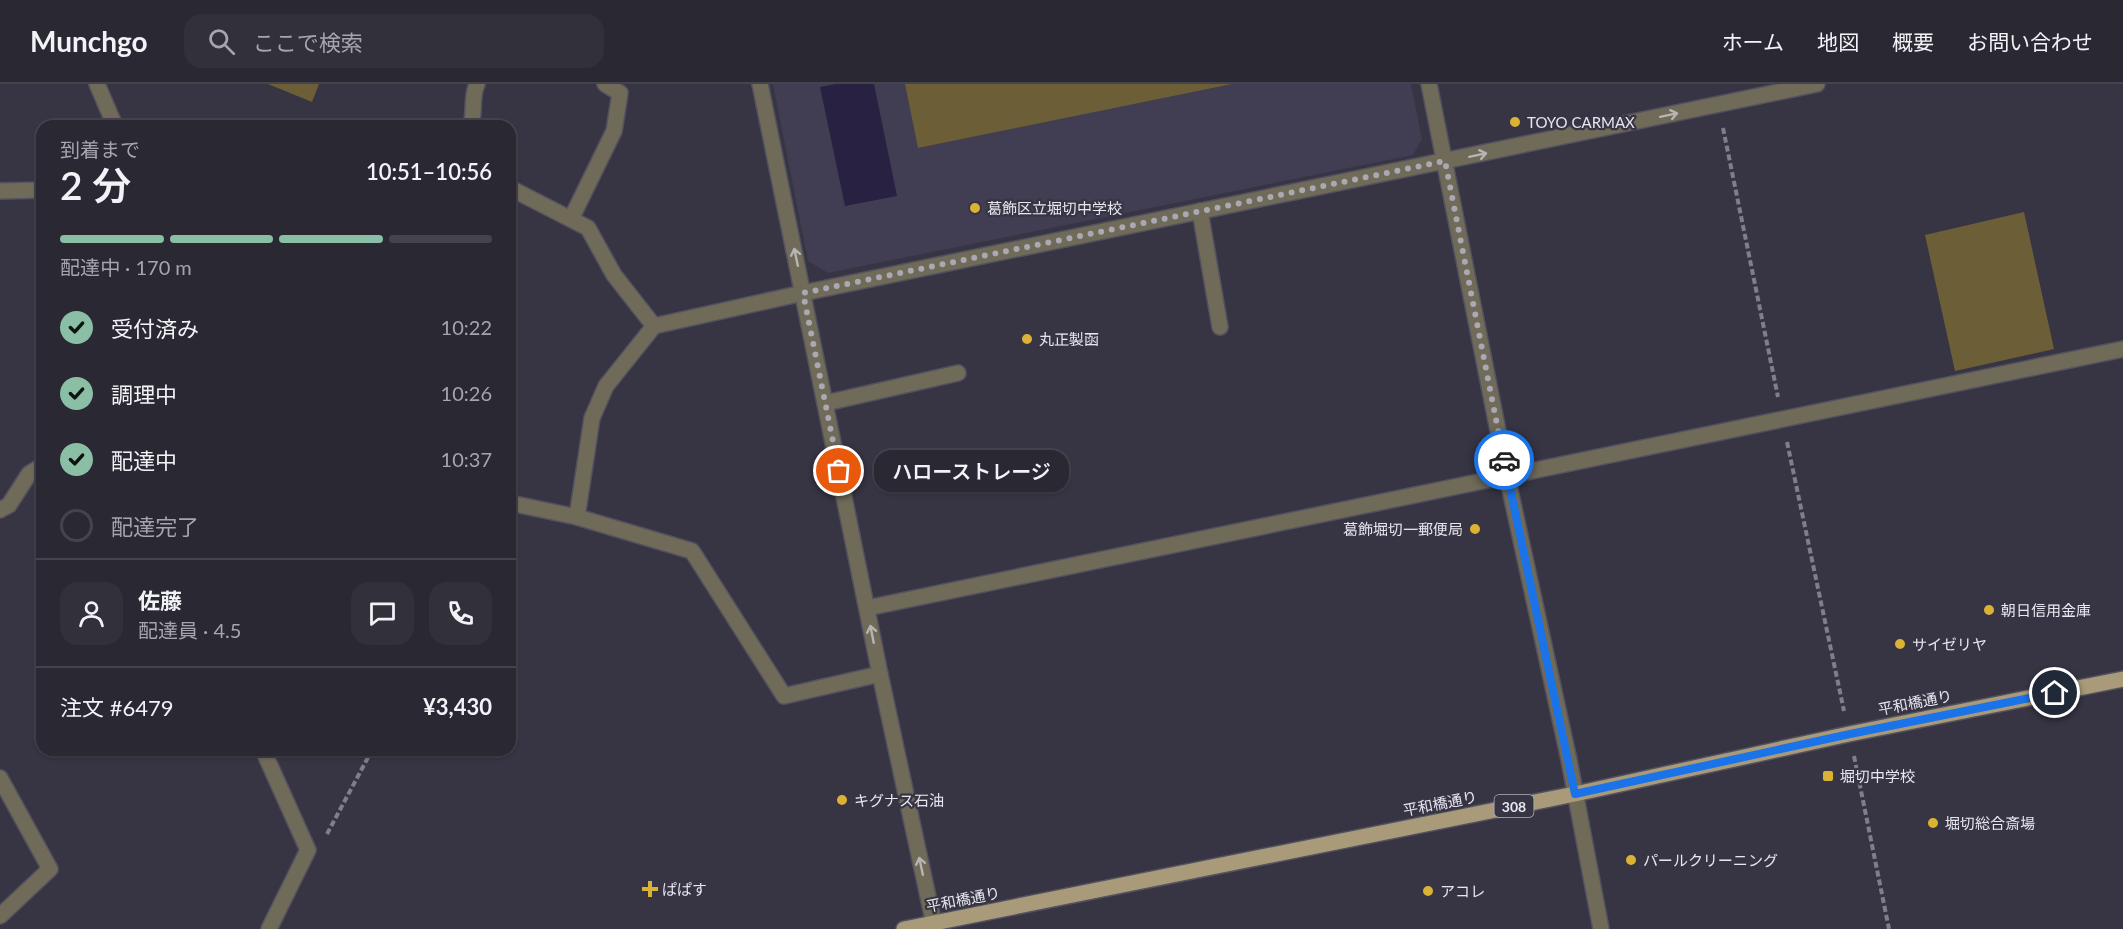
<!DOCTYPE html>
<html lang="ja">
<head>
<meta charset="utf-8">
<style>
	:root { --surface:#292833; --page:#31303b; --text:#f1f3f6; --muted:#a5a6ac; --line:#45444e; --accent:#8abfa5 }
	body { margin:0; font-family:Lato,"Noto Sans JP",sans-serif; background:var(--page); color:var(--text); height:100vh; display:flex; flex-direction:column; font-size:22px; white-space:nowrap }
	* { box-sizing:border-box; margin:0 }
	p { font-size:20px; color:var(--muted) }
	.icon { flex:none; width:33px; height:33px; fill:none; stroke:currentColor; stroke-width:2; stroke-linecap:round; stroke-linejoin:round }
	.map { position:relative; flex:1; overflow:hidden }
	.side { position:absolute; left:36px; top:36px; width:480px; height:636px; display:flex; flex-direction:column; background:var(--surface); border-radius:18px; box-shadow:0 2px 4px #0004,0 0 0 2px var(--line) }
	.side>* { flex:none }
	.pin { position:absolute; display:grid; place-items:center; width:51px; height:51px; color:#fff; margin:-26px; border:3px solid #fff; border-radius:50%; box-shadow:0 2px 6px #0007 }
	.courier { position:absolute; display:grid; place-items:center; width:60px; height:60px; margin:-30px; border:4px solid #1a73e8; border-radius:50%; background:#fff; color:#222; box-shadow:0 2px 8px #0007 }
	.bubble { position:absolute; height:42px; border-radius:18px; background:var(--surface); box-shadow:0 2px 4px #0004,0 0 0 2px var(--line); font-size:20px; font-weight:600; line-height:42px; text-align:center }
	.head em { font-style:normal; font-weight:600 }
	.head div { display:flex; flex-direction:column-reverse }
	.head { display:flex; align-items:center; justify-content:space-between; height:102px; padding:0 24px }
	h1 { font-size:39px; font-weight:600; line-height:45px }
	.bar { display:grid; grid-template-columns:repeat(4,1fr); gap:9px 6px; align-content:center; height:72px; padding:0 24px }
	.bar i { height:8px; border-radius:4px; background:var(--line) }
	.bar .active { background:var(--accent) }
	.bar p { grid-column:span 4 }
	.line { display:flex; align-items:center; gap:15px; padding:0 24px; border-top:2px solid var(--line) }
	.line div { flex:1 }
	.round { display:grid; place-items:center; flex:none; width:63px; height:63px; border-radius:18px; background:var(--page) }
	ol { padding:0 24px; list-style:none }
	li { display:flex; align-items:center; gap:18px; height:66px }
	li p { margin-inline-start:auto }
	li .icon { padding:6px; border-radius:50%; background:var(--accent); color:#111; stroke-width:4 }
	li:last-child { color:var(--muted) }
	li i { width:33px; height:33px; border:3px solid var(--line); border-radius:50% }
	header { display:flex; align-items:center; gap:36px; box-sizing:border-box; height:84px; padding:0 30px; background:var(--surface); border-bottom:2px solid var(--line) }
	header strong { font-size:28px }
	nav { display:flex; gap:33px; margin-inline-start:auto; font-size:21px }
	.search { width:420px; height:54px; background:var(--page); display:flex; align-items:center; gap:15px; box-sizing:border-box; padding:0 21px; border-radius:18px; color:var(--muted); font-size:22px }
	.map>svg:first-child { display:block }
	.built { fill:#413d52 }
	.green { fill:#6c5e37 }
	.water { fill:#292142 }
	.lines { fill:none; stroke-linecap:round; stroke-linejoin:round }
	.minor-casing { stroke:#53515f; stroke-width:18 }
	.major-casing { stroke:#53515f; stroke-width:18 }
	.path { stroke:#807e8b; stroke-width:4; stroke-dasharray:6 3; stroke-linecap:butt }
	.minor { stroke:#706a59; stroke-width:15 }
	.major { stroke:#a99b79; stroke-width:15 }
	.oneway { stroke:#b7b4b3 }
	.done { stroke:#a9a8b3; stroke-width:6; stroke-dasharray:0 10.8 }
	.route { stroke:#1a73e8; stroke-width:8 }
	.poi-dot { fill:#dbb233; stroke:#373544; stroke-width:2 }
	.labels { text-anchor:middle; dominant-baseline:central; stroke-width:4.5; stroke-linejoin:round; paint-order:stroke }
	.shield { fill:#373544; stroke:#b2b1bc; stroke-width:1.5 }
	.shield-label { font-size:14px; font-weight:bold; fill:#e7e6ef }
	.poi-label { font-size:15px; fill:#e7e6ef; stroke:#373544; text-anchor:start }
	.street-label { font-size:15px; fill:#e7e6ef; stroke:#373544 }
</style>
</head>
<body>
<header>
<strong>Munchgo</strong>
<div class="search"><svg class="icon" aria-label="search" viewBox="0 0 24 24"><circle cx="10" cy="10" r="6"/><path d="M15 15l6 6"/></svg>ここで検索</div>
<nav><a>ホーム</a><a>地図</a><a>概要</a><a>お問い合わせ</a></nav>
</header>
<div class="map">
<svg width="2123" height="845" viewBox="0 0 2123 845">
	<rect width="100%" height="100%" fill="#373544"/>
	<path class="built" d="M 773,0 L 1411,0 L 1422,55 L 1413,71 L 828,189 L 808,177 Z"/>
	<g class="green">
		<path d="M 268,0 L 319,0 L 312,18 Z"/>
		<path d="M 905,0 L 1232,0 L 918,64 Z"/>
		<path d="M 2024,128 L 2054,265 L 1955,287 L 1925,151 Z"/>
	</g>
	<path class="water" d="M 836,0 L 874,0 L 897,112 L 845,122 L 820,3 Z"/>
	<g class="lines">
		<g class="minor-casing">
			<g id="minor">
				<path d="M 97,0 L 115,42"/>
				<path d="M 760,0 L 880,590 L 935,845"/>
				<path d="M 1429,0 L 1507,392 L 1569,676 L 1601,845"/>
				<path d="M 471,42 C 475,28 471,13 477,0"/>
				<path d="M 510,104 L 588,144 L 614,191 L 654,242"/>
				<path d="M 0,107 L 42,106"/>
				<path d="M 1200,127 L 1220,243"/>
				<path d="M 571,135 L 614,47 L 620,9 L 605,0"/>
				<path d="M 826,319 L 958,289"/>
				<path d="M 510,419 L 577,433 L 692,467 L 784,612 L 880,590"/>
				<path d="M 0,426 L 9,421 L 29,390 L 42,382"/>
				<path d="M 577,433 L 592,334 L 606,302 L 654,242 L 803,209 L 1817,0"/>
				<path d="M 867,524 L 2123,265"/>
				<path d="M 263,666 L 308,766 L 269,845"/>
				<path d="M 0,694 L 50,785 L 0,832"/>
			</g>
		</g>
		<g class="major-casing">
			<path id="major" d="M 904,845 L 1575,710 L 1849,650 L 2123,595"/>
		</g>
		<g class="path">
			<path d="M 1723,44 L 1778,313"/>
			<path d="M 1787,358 L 1844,627"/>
			<path d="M 1854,672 L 1889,845"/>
			<path d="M 327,750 L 372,666"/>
		</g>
		<use href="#minor" class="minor"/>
		<use href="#major" class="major"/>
	</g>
	<defs><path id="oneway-shaft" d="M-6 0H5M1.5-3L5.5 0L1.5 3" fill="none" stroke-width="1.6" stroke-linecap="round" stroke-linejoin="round" transform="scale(1.5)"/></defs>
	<g class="oneway">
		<use href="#oneway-shaft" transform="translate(1669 31) rotate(-12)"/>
		<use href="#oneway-shaft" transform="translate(1478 71) rotate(-12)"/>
		<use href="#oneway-shaft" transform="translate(796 173) rotate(-102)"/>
		<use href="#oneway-shaft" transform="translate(872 550) rotate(-101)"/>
		<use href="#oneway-shaft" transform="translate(921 782) rotate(-102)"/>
	</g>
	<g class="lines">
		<path class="done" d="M 839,387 L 803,209 L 1445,77 L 1504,376"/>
		<path class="route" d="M 1504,376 L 1575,710 L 1850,650 L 2055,609"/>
	</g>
	<g class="poi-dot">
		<circle cx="1515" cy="38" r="6"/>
		<circle cx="975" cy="124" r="6"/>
		<circle cx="1027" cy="255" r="6"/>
		<circle cx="1475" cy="445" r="6"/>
		<circle cx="1989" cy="526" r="6"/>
		<circle cx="1900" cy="560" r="6"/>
		<rect x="1822" y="686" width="12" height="12" rx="3"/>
		<circle cx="842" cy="716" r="6"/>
		<circle cx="1933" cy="739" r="6"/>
		<circle cx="1631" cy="776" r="6"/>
		<path d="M647 796h6v6h6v6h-6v6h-6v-6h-6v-6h6z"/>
		<circle cx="1428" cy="807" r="6"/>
	</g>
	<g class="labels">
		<rect class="shield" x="1494.5" y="711" width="39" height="22" rx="4.5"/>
		<g class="shield-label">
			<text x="1514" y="722">308</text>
		</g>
		<g class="poi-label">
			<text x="1527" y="38">TOYO CARMAX</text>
			<text x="987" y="124">葛飾区立堀切中学校</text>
			<text x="1039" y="255">丸正製函</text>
			<text x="1463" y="445" text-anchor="end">葛飾堀切一郵便局</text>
			<text x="2001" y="526">朝日信用金庫</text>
			<text x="1912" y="560">サイゼリヤ</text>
			<text x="1840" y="692">堀切中学校</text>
			<text x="854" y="716">キグナス石油</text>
			<text x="1945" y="739">堀切総合斎場</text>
			<text x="1643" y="776">パールクリーニング</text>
			<text x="662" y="805">ぱぱす</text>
			<text x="1440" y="807">アコレ</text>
		</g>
		<g class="street-label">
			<text transform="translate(1915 618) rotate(-11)">平和橋通り</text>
			<text transform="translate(1440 719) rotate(-11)">平和橋通り</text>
			<text transform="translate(963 815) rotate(-11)">平和橋通り</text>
		</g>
	</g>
</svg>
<div class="pin" style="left:839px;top:387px;background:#ea580c"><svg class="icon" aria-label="bag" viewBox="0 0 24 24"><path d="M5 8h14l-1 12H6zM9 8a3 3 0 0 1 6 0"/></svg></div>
<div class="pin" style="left:2055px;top:609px;background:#1f2937"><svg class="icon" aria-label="home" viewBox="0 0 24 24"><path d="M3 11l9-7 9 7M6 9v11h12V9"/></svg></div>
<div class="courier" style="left:1504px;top:376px"><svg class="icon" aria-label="car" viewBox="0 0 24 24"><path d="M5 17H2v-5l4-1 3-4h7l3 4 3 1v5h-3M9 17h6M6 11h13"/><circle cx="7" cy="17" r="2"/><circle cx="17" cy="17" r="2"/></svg></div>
<div class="bubble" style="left:874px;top:366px;width:195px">ハローストレージ</div>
<section class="side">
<div class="head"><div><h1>2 分</h1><p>到着まで</p></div><em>10:51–10:56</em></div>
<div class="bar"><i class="active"></i><i class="active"></i><i class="active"></i><i></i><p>配達中 · 170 m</p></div>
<ol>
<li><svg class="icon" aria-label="check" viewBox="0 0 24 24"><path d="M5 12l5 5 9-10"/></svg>受付済み<p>10:22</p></li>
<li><svg class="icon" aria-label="check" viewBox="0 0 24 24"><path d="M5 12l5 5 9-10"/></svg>調理中<p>10:26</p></li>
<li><svg class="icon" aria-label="check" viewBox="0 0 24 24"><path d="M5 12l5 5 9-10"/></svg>配達中<p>10:37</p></li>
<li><i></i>配達完了</li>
</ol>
<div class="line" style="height:108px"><a class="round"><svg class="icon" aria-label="person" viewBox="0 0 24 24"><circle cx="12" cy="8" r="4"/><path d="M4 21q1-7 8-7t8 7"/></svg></a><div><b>佐藤</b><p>配達員 · 4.5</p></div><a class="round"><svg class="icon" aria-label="chat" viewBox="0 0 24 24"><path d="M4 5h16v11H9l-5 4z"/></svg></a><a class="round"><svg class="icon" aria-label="phone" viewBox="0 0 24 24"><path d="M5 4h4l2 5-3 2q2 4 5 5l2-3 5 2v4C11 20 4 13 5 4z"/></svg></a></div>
<div class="line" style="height:78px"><div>注文 #6479</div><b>¥3,430</b></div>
</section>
</div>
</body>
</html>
